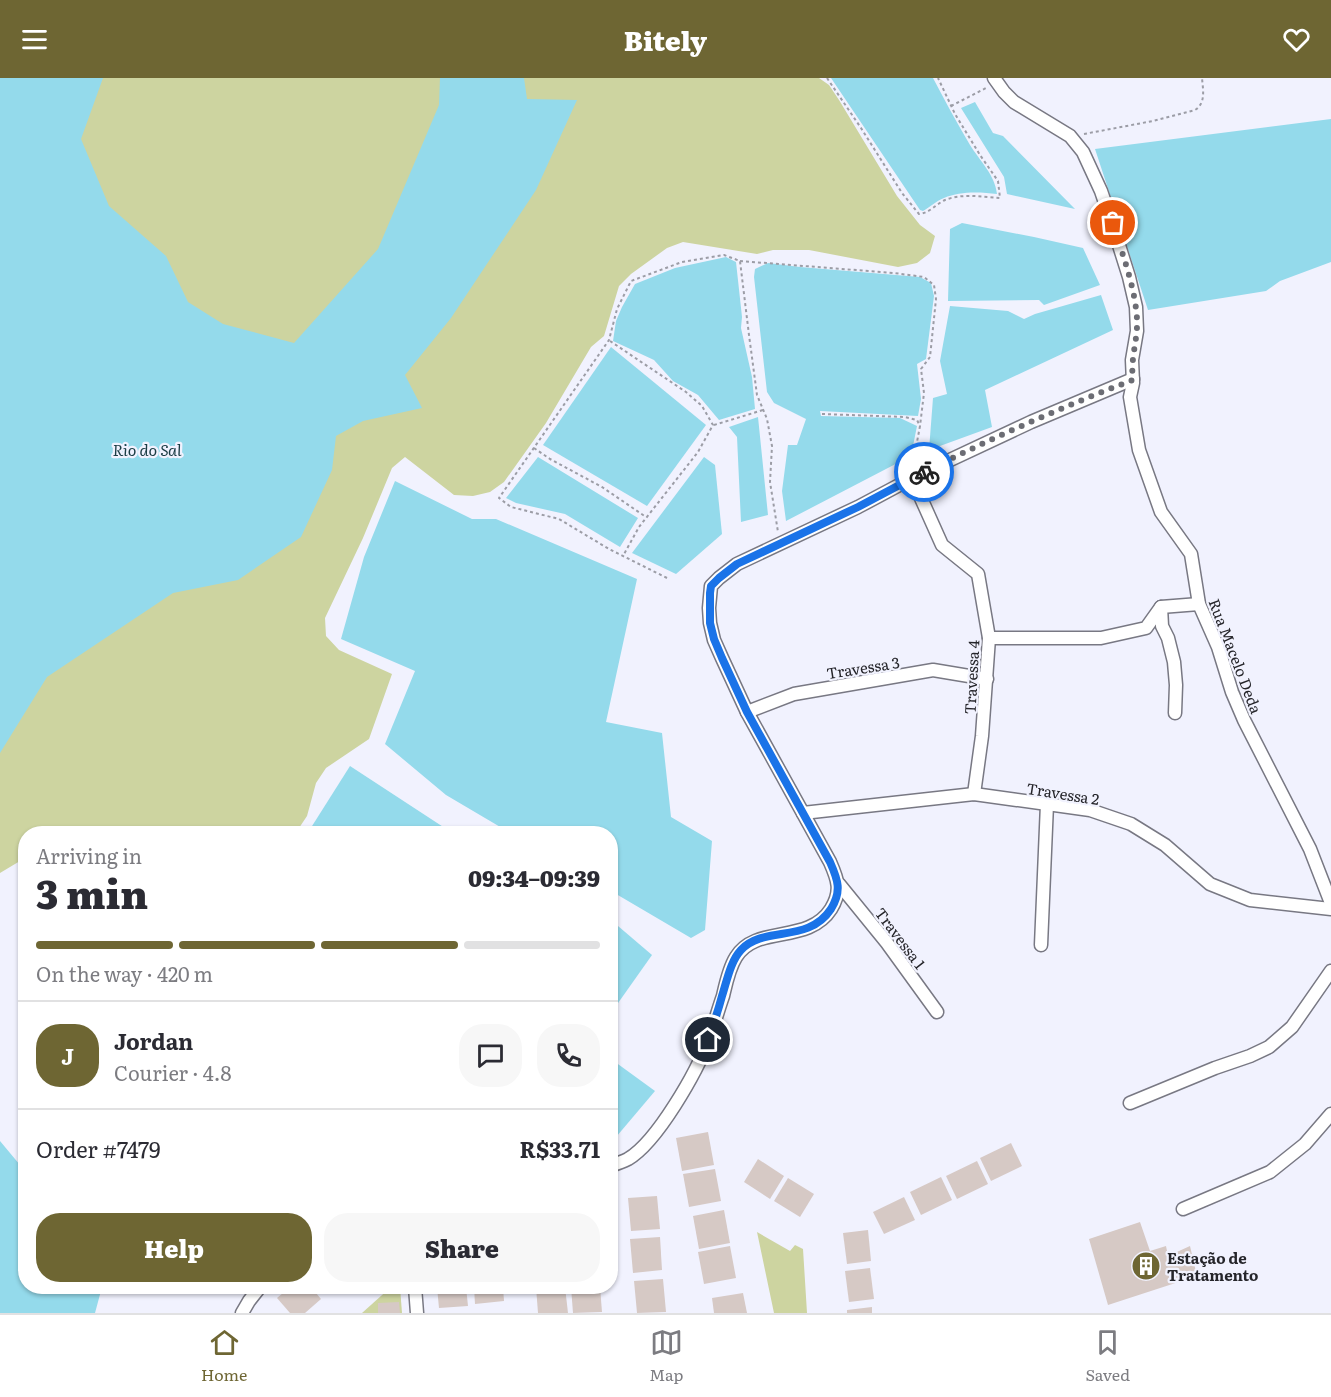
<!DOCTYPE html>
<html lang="en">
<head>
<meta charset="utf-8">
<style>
	:root { --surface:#fff; --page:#f7f7f7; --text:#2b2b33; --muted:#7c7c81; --line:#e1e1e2; --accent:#6e6633 }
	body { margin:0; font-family:Literata,serif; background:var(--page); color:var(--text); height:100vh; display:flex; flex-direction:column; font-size:22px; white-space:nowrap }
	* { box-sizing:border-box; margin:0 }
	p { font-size:20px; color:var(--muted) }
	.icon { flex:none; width:33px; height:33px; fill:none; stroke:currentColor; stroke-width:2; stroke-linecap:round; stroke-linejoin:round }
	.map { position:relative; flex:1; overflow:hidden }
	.drawer { position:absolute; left:18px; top:748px; width:600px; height:468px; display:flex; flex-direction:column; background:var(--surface); border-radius:24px; box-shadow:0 2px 4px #0004 }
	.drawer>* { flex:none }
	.pin { position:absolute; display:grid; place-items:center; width:51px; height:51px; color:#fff; margin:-26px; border:3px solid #fff; border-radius:50%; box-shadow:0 2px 6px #0007 }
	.courier { position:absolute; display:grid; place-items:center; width:60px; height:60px; margin:-30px; border:4px solid #1a73e8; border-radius:50%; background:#fff; color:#222; box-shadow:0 2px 8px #0007 }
	.head em { font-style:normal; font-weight:800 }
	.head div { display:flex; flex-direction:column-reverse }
	.head { display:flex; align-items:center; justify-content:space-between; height:102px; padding:0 18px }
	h1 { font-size:39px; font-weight:800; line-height:45px }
	.bar { display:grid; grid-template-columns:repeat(4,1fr); gap:9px 6px; align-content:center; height:72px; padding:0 18px }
	.bar i { height:8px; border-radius:4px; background:var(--line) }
	.bar .current { background:var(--accent) }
	.bar p { grid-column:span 4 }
	.line { display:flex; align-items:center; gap:15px; padding:0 18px; border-top:2px solid var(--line) }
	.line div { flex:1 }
	.round { display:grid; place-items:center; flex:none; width:63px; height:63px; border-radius:24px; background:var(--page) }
	.cta { display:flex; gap:12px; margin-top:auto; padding:12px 18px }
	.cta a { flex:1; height:69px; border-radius:24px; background:var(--accent); color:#fff; font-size:24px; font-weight:800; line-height:69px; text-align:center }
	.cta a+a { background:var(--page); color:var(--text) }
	header { display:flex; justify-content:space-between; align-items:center; height:78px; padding:0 18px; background:var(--accent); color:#fff; font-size:27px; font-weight:800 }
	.tabs { display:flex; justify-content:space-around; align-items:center; height:84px; border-top:2px solid var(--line); background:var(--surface); font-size:16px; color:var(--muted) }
	.tabs a { display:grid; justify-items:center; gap:3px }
	.tabs .current { color:var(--accent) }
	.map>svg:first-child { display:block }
	.green { fill:#cdd4a0 }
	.water { fill:#94daeb }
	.building { fill:#d6c9c5 }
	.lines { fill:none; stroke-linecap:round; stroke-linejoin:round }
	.minor-casing { stroke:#787883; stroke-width:15 }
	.path { stroke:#9c9da6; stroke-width:2; stroke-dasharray:3 3; stroke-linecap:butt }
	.minor { stroke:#fff; stroke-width:12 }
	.done { stroke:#6c6d74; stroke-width:6; stroke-dasharray:0 10.8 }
	.route { stroke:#1a73e8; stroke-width:8 }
	.labels { text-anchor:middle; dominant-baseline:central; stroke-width:4.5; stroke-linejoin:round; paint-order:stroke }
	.street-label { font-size:15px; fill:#25252a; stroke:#f1f2fe }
	.poi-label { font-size:15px; font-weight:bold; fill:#25252a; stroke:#f1f2fe; text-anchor:start }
	.water-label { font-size:16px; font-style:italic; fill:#1a3c44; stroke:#f1f2fe }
</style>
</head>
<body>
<header><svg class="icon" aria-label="menu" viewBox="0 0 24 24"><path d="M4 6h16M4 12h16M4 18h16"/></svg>Bitely<svg class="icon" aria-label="heart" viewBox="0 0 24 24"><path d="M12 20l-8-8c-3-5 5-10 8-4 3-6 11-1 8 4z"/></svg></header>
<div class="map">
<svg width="1331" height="1235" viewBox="0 0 1331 1235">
	<rect width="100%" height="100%" fill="#f1f2fe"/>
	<g class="green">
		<path d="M 0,0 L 819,0 L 829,7 L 839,22 L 897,118 L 920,147 L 935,158 L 930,175 L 917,185 L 898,189 L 809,172 L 773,172 L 757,176 L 683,164 L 667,170 L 631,196 L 619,208 L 604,258 L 591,269 L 546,345 L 504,404 L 490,414 L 473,418 L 454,417 L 405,379 L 392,390 L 363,460 L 325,540 L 326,558 L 339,572 L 392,596 L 369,661 L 326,690 L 316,705 L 307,738 L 295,756 L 26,756 L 25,780 L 0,795 Z"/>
		<path d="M 757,1154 L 790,1173 L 795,1167 L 803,1171 L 807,1235 L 774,1235 Z"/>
		<path d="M 391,1209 L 400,1209 L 402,1235 L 362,1235 Z"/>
	</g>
	<g class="water">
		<path d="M 0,0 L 103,0 L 81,61 L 109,128 L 166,178 L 188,224 L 223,246 L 294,265 L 378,171 L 439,27 L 440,0 L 524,0 L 527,21 L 577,22 L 536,112 L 451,240 L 405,297 L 422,330 L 363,343 L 336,358 L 332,392 L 301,459 L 238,502 L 173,515 L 47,599 L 0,675 Z"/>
		<path d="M 831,0 L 933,0 C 945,23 957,45 970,67 C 980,83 995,97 997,116 C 980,114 960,113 944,120 C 936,123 930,129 923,133 L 920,132 Z"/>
		<path d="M 975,24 L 993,55 L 1003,58 L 1075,131 L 1007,116 L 1004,99 L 961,30 Z"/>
		<path d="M 1331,41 L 1331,184 L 1280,203 L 1266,213 L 1148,232 L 1095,71 Z"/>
		<path d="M 962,145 L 1034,159 L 1083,170 L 1100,207 L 1044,227 L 1039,222 L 948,223 L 950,151 Z"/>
		<path d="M 726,179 L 736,184 L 742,239 L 741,250 L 752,299 L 755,331 L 719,342 L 698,317 L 673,303 L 654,282 L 613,263 L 616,243 L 622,229 L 635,206 L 675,190 Z"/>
		<path d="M 768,185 L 800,189 L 920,199 L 931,205 L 934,218 L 926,281 L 917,286 L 921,321 L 918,338 L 820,333 L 821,338 L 900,340 L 917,348 L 911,378 L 786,443 L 782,413 L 788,367 L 797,367 L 806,341 L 774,325 L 767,314 L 754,199 L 755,191 Z"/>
		<path d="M 1101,217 L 1113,252 L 985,312 L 992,349 L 929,372 L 933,320 L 947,316 L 940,283 L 950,228 L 1008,233 L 1024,241 L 1035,236 Z"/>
		<path d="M 611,269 L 706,347 L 647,428 L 543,367 Z"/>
		<path d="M 758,339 L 768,437 L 741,444 L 737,359 L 729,349 Z"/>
		<path d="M 538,379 L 638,440 L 620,469 L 565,436 L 516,425 L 506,420 Z"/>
		<path d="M 704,379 L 715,387 L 722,456 L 676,496 L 632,475 Z"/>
		<path d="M 395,403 L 472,441 L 496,441 L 637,501 L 606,644 L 662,655 L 671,739 L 712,763 L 705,852 L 691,860 L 611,813 L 610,756 L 512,756 L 446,717 L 385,666 L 415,593 L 341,561 L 364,479 Z"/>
		<path d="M 350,688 L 454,756 L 307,756 Z"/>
		<path d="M 611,842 L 652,877 L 611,935 Z"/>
		<path d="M 611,981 L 655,1013 L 611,1065 Z"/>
		<path d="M 0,1063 L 25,1093 L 26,1209 L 102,1209 L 95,1235 L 0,1235 Z"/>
	</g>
	<g class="building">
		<path d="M 708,1054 L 714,1087 L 682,1093 L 676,1060 Z"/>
		<path d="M 1011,1065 L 1022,1088 L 991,1103 L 980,1080 Z"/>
		<path d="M 758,1081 L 784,1098 L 770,1121 L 744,1104 Z"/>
		<path d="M 977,1083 L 988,1106 L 957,1121 L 946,1098 Z"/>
		<path d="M 715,1091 L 721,1123 L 689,1129 L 683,1096 Z"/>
		<path d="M 941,1099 L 952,1122 L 921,1137 L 910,1114 Z"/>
		<path d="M 788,1100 L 814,1116 L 800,1139 L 774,1123 Z"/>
		<path d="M 657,1118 L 660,1151 L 631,1153 L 628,1120 Z"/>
		<path d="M 904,1119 L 915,1142 L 884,1156 L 873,1134 Z"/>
		<path d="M 724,1132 L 730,1165 L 699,1171 L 693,1138 Z"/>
		<path d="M 1140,1144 L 1150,1173 L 1166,1168 L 1168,1178 L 1190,1168 L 1197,1198 L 1108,1227 L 1089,1161 Z"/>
		<path d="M 868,1152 L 871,1183 L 847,1186 L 843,1155 Z"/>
		<path d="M 660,1159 L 662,1192 L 633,1195 L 630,1161 Z"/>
		<path d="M 730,1168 L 736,1200 L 704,1206 L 698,1174 Z"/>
		<path d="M 870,1190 L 874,1221 L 849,1224 L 845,1193 Z"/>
		<path d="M 663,1201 L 666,1234 L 637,1235 L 634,1203 Z"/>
		<path d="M 290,1209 L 311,1209 L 321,1221 L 305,1235 L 290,1235 L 277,1220 Z"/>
		<path d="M 437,1209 L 466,1209 L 468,1228 L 439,1230 Z"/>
		<path d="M 474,1209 L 503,1209 L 504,1223 L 475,1226 Z"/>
		<path d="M 536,1209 L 565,1209 L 568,1235 L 538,1235 Z"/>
		<path d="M 571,1209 L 600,1209 L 602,1234 L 573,1235 Z"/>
		<path d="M 743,1215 L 747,1235 L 714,1235 L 712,1220 Z"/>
		<path d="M 399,1224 L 400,1235 L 378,1235 L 378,1225 Z"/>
		<path d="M 872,1229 L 872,1235 L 847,1235 L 847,1232 Z"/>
	</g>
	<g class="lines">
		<g class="minor-casing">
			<g id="minor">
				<path d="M 994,0 L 1004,14 L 1014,24 L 1070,58 L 1083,74 L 1101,113 L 1112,145 L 1129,199 L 1136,229 L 1137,253 L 1132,282 L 1133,305 L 1130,319 L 1139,372 L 1161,434 L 1191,476 L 1199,526 L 1218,569 L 1232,614 L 1244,642 L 1310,771 L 1331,825"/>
				<path d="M 912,400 L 942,467 L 978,496 L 989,560 L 982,658 L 974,716"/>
				<path d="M 1161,529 L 1162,548 L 1168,560 L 1174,584 L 1176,607 L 1175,635"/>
				<path d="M 989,560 L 1101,560 L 1146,550 L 1161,529 L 1199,526"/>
				<path d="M 747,634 L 794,616 L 933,592 L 987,601"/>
				<path d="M 803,735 L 974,716 L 1090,732 L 1131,746 L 1165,767 L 1210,806 L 1250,822 L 1331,831"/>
				<path d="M 839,806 L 887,865 L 937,934"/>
				<path d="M 1041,867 L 1047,726"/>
				<path d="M 1130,1025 L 1215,990 L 1250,978 L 1269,969 L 1292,949 L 1331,893"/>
				<path d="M 610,1088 C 616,1086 622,1084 628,1081 C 657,1064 697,994 709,961 C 714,947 718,932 723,918 C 726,905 729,890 736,879 C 756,846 808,867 831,831 C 842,813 838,802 830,784 L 747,634 L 722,580 L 714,562 L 710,545 L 709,530 L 711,508 L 719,500 L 737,486 L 858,429 L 918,397 L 1031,344 L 1133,301"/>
				<path d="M 1183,1131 L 1270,1094 L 1305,1066 L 1331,1036"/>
				<path d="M 415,1209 L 417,1235"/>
				<path d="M 242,1235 L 249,1223 L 260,1209"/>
			</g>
		</g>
		<g class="path">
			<path d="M 827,0 L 861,50 L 902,115 L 919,136 C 930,135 936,126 945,122 C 962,115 983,119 1000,120 L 998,103 L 980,77 L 955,36 L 938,0"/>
			<path d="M 951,28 L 986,10"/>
			<path d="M 1084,56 L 1153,43 L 1195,32 C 1206,25 1203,12 1202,0"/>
			<path d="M 740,183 L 894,195 L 924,199 L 934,207 L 936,221 L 930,279 L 921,291 L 924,315 L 920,348"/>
			<path d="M 610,263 L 686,314 L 702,328 L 713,347 L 698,374 L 639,449 L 623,478"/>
			<path d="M 822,336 L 905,339 L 917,342 L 920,348 L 917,364 L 918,384"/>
			<path d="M 714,347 L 763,332"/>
			<path d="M 534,370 L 550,381 L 602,409 L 646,439"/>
			<path d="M 667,500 L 609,471 L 559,441 L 511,429 L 499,420 L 609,262 L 617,231 L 631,203 L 682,184 L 724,177 L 740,183 L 749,257 L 757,317 L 767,341 L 772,368 L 770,404 L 778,454"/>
		</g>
		<use href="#minor" class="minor"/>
	</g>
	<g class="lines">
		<path class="done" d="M 924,394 C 992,360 1062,329 1133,302 C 1130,281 1138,262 1137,241 C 1135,208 1122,176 1113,145"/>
		<path class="route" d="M 708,962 C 713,948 718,933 722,918 C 727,903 730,884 741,872 C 764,847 808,866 831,831 C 842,813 838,802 830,784 L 747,634 L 722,580 L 714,561 L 710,545 L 710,515 L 711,508 L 719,500 L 737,486 L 858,429 L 924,394"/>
	</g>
	<defs>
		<g id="building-disc" transform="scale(1.5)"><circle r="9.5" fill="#6e6633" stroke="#f1f2fe"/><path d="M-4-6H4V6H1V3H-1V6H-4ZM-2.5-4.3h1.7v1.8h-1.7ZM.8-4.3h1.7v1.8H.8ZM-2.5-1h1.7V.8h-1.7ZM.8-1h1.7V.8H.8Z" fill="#fff"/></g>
	</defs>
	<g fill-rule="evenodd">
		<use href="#building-disc" x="1146" y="1188"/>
	</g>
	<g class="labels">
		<g class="street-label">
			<text transform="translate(1236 578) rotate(69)">Rua Macelo Deda</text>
			<text transform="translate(863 589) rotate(-9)">Travessa 3</text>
			<text transform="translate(971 599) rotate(-87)">Travessa 4</text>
			<text transform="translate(1063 715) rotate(9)">Travessa 2</text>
			<text transform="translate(901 860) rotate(53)">Travessa 1</text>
		</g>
		<g class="poi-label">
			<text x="1167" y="1179">Estação de<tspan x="1167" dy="17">Tratamento</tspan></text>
		</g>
		<g class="water-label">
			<text x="147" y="371">Rio do Sal</text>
		</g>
	</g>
</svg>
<div class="pin" style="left:1113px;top:145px;background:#ea580c"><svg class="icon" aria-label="bag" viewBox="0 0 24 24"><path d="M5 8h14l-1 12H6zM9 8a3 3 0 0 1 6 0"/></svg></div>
<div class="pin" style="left:708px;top:962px;background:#1f2937"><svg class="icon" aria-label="home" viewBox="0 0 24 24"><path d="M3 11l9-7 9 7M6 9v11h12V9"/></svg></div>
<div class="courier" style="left:924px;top:394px"><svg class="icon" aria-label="bike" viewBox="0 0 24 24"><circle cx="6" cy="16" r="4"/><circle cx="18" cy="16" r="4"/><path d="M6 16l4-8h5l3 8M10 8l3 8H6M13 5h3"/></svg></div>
<section class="drawer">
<div class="head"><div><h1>3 min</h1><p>Arriving in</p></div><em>09:34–09:39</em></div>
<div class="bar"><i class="current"></i><i class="current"></i><i class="current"></i><i></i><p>On the way · 420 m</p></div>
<div class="line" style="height:108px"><b class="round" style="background:var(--accent);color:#fff">J</b><div><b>Jordan</b><p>Courier · 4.8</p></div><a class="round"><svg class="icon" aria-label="chat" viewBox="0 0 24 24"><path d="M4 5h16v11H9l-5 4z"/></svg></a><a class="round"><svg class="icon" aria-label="phone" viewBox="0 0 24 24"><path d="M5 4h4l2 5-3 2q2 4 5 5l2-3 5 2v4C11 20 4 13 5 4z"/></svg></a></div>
<div class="line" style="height:78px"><div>Order #7479</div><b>R$33.71</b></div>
<div class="cta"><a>Help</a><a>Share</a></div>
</section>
</div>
<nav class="tabs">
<a class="current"><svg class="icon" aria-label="home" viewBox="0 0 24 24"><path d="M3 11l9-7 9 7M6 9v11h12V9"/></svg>Home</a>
<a><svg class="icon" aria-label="map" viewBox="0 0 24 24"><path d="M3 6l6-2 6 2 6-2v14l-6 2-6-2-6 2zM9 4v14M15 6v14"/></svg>Map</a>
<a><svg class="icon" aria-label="saved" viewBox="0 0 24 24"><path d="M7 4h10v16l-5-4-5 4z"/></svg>Saved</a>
</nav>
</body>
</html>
